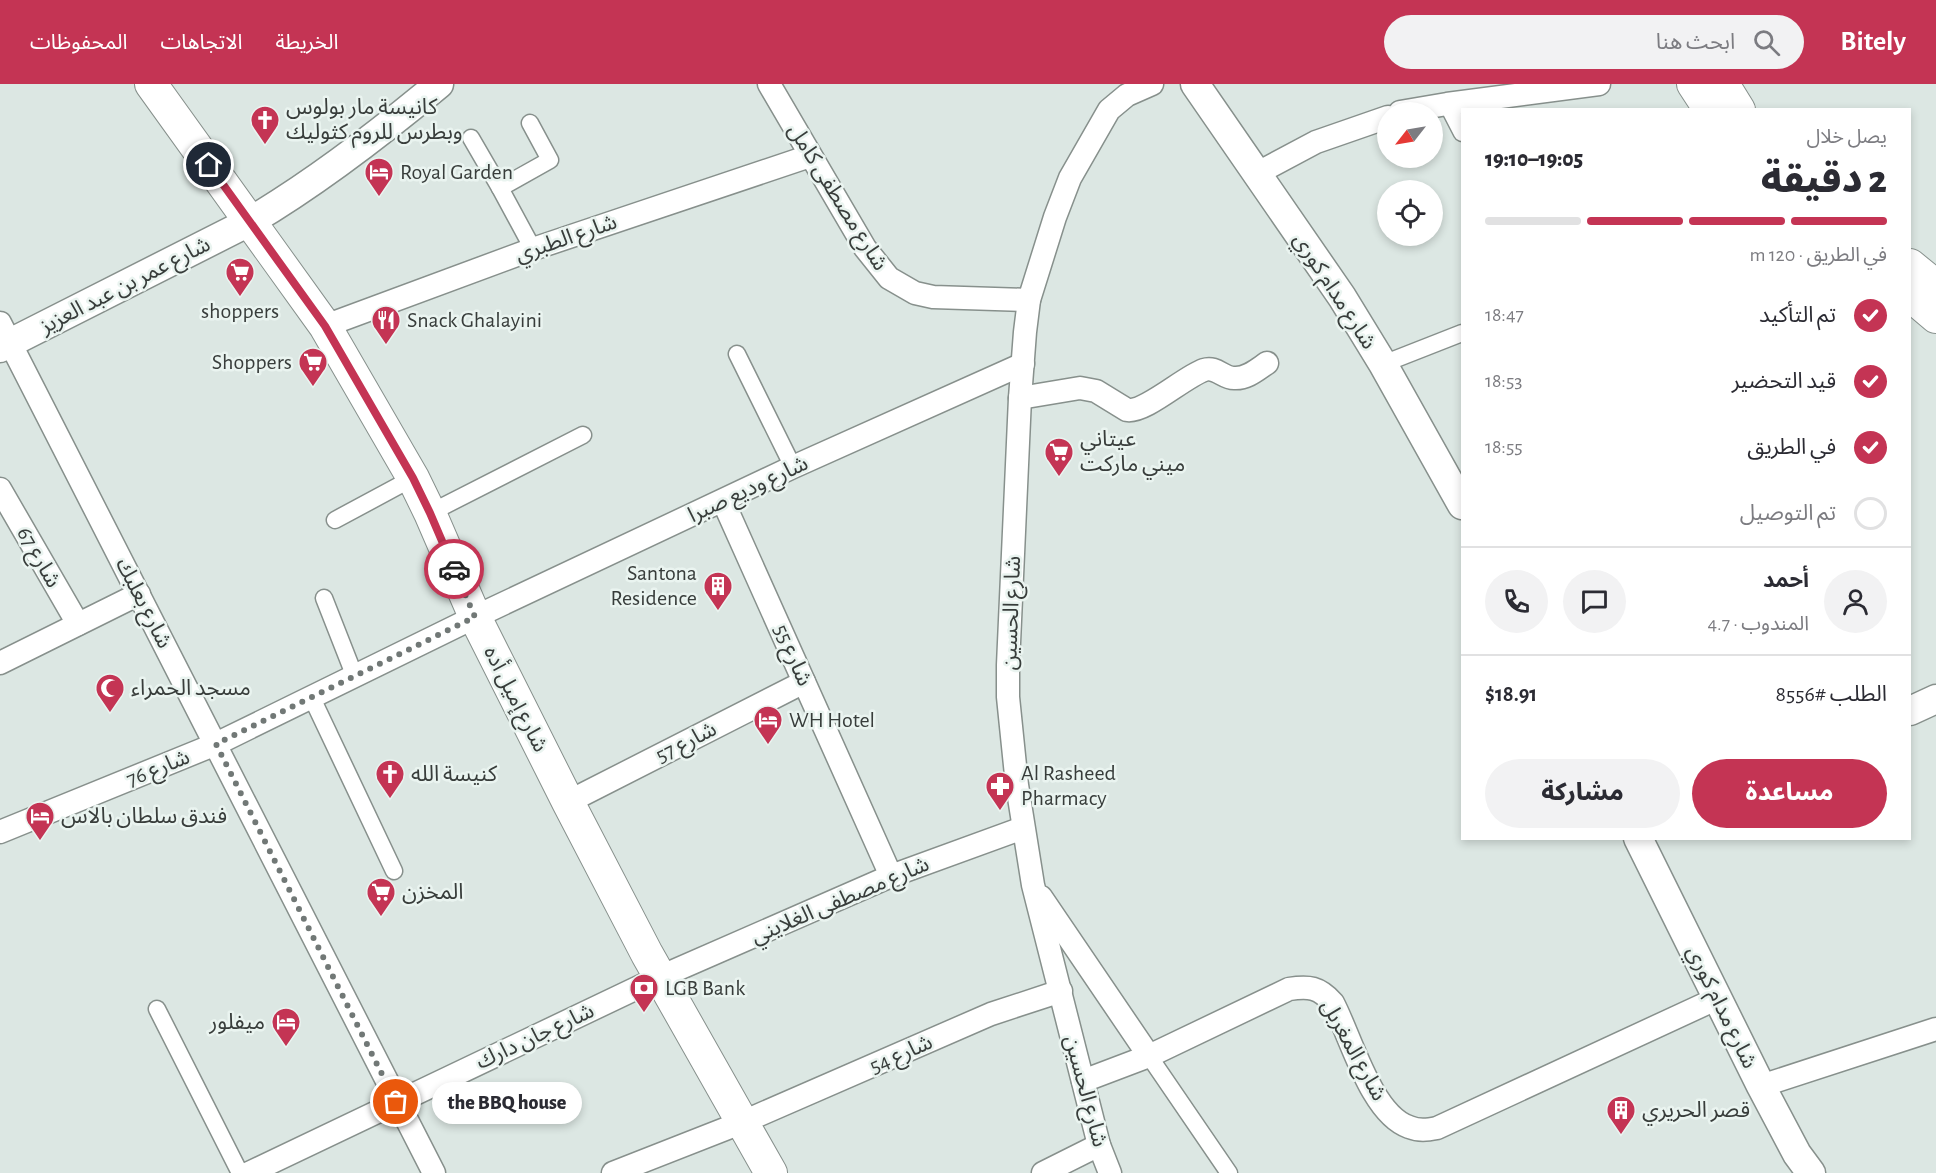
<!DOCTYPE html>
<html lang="ar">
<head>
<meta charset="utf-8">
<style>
	:root { --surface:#fff; --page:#f2f2f3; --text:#2b2b33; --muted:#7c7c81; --line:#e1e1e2; --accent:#c43454 }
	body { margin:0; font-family:"Alegreya Sans","Noto Sans Arabic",sans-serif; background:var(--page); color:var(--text); direction:rtl; height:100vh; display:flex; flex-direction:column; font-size:22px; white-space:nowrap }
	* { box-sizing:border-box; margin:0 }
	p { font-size:20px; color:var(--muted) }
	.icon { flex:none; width:33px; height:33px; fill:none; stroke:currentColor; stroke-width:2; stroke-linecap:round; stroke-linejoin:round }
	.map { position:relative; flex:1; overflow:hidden; direction:ltr }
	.side { position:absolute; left:1461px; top:24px; width:450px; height:732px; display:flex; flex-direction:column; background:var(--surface); border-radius:0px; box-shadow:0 3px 9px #0003; direction:rtl }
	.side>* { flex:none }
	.needle { width:39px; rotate:239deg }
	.buttons { position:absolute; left:1377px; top:18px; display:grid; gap:12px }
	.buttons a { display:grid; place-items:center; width:66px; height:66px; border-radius:50%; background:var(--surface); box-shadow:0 3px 9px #0003; font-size:30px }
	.pin { position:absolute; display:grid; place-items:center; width:51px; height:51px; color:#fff; margin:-26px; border:3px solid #fff; border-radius:50%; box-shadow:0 2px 6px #0007 }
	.courier { position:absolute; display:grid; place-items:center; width:60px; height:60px; margin:-30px; border:4px solid #c43454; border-radius:50%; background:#fff; color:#222; box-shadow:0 2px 8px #0007 }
	.bubble { position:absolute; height:42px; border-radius:21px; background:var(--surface); box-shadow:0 3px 9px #0003; font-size:20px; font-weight:800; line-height:42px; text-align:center; direction:rtl }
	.summary em { font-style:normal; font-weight:800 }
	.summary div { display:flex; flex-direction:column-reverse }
	.summary { display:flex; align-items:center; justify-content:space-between; height:102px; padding:0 24px }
	h1 { font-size:39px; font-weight:800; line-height:45px }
	.bar { display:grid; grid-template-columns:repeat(4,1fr); gap:9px 6px; align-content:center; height:72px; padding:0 24px }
	.bar i { height:8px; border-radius:4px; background:var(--line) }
	.bar .on { background:var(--accent) }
	.bar p { grid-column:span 4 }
	.line { display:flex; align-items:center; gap:15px; padding:0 24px; border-top:2px solid var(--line) }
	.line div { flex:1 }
	.round { display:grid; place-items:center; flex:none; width:63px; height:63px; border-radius:32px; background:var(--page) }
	ol { padding:0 24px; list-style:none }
	li { display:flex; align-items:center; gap:18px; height:66px }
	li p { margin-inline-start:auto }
	li .icon { padding:6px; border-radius:50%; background:var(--accent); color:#fff; stroke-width:4 }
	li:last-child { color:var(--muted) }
	li i { width:33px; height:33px; border:3px solid var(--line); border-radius:50% }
	.button { display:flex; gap:12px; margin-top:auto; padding:12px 24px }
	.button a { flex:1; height:69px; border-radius:36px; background:var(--accent); color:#fff; font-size:24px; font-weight:800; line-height:69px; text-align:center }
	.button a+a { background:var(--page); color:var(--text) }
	header { display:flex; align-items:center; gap:36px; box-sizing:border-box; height:84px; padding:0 30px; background:var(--accent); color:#fff }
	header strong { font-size:28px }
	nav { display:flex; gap:33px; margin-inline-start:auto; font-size:21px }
	.search { width:420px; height:54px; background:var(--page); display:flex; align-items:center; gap:15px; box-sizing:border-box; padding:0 21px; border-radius:33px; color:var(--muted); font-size:22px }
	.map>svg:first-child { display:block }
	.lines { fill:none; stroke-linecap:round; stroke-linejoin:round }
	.pedestrian-casing { stroke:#87908c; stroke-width:19 }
	.minor-casing { stroke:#87908c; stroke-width:25 }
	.tertiary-casing { stroke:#87908c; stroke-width:31 }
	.secondary-casing { stroke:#87908c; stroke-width:34 }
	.pedestrian { stroke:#fff; stroke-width:16 }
	.minor { stroke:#fff; stroke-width:22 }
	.tertiary { stroke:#fff; stroke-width:28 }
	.secondary { stroke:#fff; stroke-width:32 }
	.done { stroke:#717876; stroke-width:6; stroke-dasharray:0 10.8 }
	.route { stroke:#c43454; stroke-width:8 }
	.labels { text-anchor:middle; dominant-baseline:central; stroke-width:5; stroke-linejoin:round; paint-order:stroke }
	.poi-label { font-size:22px; fill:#383d3b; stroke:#eaf4f0; text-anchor:start }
	.street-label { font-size:22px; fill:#383d3b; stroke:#eaf4f0 }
</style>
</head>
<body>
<header>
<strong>Bitely</strong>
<div class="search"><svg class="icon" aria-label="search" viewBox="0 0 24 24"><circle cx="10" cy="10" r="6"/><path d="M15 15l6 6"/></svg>ابحث هنا</div>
<nav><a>الخريطة</a><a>الاتجاهات</a><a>المحفوظات</a></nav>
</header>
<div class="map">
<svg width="1936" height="1089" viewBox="0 0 1936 1089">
	<rect width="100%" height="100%" fill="#dce7e3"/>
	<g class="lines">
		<g class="pedestrian-casing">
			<g id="pedestrian">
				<path d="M 1447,20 L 1462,49"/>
				<path d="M 530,39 L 550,76 L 500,104 L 533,165"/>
				<path d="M 471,54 L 500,104"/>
				<path d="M 737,270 L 793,383"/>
				<path d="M 1383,280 L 1462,249"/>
				<path d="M 430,429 L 583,351"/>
				<path d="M 335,436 L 413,394"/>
				<path d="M 324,514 L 355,593"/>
				<path d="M 312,614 L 394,787"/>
				<path d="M 157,925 L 240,1089"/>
				<path d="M 1149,972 L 1229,1089"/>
			</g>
		</g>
		<g class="minor-casing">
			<g id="minor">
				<path d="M 769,0 L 865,164 L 889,194 L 915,209 L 933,213 L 1029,216"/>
				<path d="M 1400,28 L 1447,20 L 1599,0"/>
				<path d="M 1256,90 L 1316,58 L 1388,33"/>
				<path d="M 0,239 L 434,1089"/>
				<path d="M 325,242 L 533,165 L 810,72"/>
				<path d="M 1020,314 L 1080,304 L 1096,307 L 1127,326 C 1145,329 1184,293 1204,286 C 1216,282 1223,294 1234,294 C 1247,295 1258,285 1267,279"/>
				<path d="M 0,405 L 78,540"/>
				<path d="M 723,417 L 891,792"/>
				<path d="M 0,579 L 139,510"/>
				<path d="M 568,718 L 804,598"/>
				<path d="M 0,748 L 216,660 L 475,533 L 793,383 L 1023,280"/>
				<path d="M 1041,813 L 1149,972"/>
				<path d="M 1083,997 L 1149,972 L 1289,905 C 1309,902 1319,903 1333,919 C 1351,953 1371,1030 1409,1043 C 1419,1047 1427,1046 1437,1044 L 1718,914"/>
				<path d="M 1761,1002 L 1936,945"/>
				<path d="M 249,1089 L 660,893 L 891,792 L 1023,744"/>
				<path d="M 613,1089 L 743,1038 L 991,930 L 1061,907"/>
				<path d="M 1043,1089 L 1099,1061"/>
				<path d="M 1110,1089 L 1099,1061 L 1033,801 L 1017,701 L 1008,613 L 1008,581 L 1020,314 L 1025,248 L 1029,216 L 1055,133 L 1070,94 L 1109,26 L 1127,11 L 1152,0"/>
			</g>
		</g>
		<g class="tertiary-casing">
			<g id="tertiary">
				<path d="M 1195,0 L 1342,213 L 1383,280 L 1462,421"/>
				<path d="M 0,264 L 249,138 C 317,98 379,50 439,0"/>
				<path d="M 1910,627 L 1936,615"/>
				<path d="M 1638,754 L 1761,1002 L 1797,1070 L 1811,1089"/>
			</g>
		</g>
		<g class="secondary-casing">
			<g id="secondary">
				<path d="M 151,0 L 325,242 L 413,394 L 430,429 L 475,533 L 568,718 L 647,870 L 771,1089"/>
				<path d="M 1693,0 L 1710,26"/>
				<path d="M 1723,0 L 1739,26"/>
				<path d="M 1910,181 L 1936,202"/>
				<path d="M 1910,211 L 1936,233"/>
			</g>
		</g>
		<use href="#pedestrian" class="pedestrian"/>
		<use href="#minor" class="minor"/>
		<use href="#tertiary" class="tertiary"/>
		<use href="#secondary" class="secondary"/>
	</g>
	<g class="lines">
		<path class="done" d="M 396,1018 L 216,660 L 475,533 L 454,485"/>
		<path class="route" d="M 209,81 L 325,242 L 413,394 L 430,429 L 454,485"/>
	</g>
	<defs>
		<g id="church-pin" transform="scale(1.5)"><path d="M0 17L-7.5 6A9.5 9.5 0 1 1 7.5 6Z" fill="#c43454" stroke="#eaf4f0"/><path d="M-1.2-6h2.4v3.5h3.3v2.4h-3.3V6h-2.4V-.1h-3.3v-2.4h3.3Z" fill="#fff"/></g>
		<g id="hotel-pin" transform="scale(1.5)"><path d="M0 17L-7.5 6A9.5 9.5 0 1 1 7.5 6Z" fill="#c43454" stroke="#eaf4f0"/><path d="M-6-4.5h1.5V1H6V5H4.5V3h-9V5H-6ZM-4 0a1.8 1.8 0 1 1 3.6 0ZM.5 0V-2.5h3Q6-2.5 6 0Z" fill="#fff"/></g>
		<g id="supermarket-pin" transform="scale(1.5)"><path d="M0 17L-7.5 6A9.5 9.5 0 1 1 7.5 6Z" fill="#c43454" stroke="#eaf4f0"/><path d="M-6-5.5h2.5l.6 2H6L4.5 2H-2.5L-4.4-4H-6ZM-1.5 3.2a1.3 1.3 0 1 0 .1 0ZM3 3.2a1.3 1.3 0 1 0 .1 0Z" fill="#fff"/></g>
		<g id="restaurant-pin" transform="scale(1.5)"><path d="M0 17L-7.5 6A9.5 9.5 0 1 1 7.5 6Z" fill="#c43454" stroke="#eaf4f0"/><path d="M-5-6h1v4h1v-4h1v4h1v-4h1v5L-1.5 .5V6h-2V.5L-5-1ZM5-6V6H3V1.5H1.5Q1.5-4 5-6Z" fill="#fff"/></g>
		<g id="building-pin" transform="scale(1.5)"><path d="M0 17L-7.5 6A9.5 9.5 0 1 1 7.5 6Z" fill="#c43454" stroke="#eaf4f0"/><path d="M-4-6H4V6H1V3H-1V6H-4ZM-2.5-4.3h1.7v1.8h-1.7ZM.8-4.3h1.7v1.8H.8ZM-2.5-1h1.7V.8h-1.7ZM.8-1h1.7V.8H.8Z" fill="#fff"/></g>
		<g id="mosque-pin" transform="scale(1.5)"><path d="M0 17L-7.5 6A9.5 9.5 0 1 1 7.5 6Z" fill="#c43454" stroke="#eaf4f0"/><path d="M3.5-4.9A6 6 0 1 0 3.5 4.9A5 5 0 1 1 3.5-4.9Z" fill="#fff"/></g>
		<g id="pharmacy-pin" transform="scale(1.5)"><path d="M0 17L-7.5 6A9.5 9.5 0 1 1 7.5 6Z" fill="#c43454" stroke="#eaf4f0"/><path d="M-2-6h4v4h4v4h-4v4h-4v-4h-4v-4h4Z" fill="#fff"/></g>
		<g id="bank-pin" transform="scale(1.5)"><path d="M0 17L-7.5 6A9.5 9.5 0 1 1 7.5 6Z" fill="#c43454" stroke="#eaf4f0"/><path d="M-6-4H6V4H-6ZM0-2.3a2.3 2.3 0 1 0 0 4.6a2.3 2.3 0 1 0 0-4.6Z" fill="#fff"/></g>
	</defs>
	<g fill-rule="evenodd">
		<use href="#church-pin" x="265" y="36"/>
		<use href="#hotel-pin" x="379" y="88"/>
		<use href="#supermarket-pin" x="240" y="188"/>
		<use href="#restaurant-pin" x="386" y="236"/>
		<use href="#supermarket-pin" x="313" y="278"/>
		<use href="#supermarket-pin" x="1059" y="368"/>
		<use href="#building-pin" x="718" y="502"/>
		<use href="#mosque-pin" x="110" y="604"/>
		<use href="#hotel-pin" x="768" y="636"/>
		<use href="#church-pin" x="390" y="690"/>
		<use href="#pharmacy-pin" x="1000" y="702"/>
		<use href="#hotel-pin" x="40" y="732"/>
		<use href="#supermarket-pin" x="381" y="808"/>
		<use href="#bank-pin" x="644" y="904"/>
		<use href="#hotel-pin" x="286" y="938"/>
		<use href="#building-pin" x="1621" y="1026"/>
	</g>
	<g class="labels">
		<g class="poi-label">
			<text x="286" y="23">كانيسة مار بولوس<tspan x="286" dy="25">وبطرس للروم كثوليك</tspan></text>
			<text x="400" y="88">Royal Garden</text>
			<text x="240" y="227" text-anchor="middle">shoppers</text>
			<text x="407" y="236">Snack Ghalayini</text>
			<text x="292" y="278" text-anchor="end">Shoppers</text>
			<text x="1080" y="355">عيتاني<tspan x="1080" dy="25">ميني ماركت</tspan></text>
			<text x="697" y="489" text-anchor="end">Santona<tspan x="697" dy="25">Residence</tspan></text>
			<text x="131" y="604">مسجد الحمراء</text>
			<text x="789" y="636">WH Hotel</text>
			<text x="1021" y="689">Al Rasheed<tspan x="1021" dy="25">Pharmacy</tspan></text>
			<text x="411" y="690">كنيسة الله</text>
			<text x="61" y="732">فندق سلطان بالاس</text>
			<text x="402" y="808">المخزن</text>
			<text x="665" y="904">LGB Bank</text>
			<text x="265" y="938" text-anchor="end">ميفلور</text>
			<text x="1642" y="1026">قصر الحريري</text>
		</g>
		<g class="street-label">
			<text transform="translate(838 113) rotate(58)">شارع مصطفى كامل</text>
			<text transform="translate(566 154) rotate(-19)">شارع الطبري</text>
			<text transform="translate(125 201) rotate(-27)">شارع عمر بن عبد العزيز</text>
			<text transform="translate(1335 207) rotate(57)">شارع مدام كوري</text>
			<text transform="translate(748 405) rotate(-25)">شارع وديع صبرا</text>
			<text transform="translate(39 473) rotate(60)">شارع 67</text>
			<text transform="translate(144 519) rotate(63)">شارع بعلبك</text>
			<text transform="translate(1011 529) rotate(-88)">شارع الحسين</text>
			<text transform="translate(793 571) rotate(66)">شارع 55</text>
			<text transform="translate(516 615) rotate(63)">شارع إميل أده</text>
			<text transform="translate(686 658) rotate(-27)">شارع 57</text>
			<text transform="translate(158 684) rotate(-22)">شارع 76</text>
			<text transform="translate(840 816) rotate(-23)">شارع مصطفى الغلايني</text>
			<text transform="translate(1722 923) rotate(64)">شارع مدام كوري</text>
			<text transform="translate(535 952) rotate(-25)">شارع جان دارك</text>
			<text transform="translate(1354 966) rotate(61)">شارع المغربل</text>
			<text transform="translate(901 970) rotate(-24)">شارع 54</text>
			<text transform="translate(1086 1007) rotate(75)">شارع الحسين</text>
		</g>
	</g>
</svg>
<div class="buttons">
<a><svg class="needle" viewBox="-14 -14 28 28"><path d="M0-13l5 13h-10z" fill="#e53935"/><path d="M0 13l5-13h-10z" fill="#7c7c81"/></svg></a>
<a><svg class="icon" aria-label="locate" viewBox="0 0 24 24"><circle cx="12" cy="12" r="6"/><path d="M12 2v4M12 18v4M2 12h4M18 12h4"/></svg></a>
</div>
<div class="pin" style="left:396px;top:1018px;background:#ea580c"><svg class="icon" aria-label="bag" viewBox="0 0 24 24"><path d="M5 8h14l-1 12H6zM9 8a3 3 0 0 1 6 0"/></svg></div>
<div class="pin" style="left:209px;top:81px;background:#1f2937"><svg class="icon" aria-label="home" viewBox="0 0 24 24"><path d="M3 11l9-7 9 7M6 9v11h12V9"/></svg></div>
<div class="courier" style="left:454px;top:485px"><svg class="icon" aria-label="car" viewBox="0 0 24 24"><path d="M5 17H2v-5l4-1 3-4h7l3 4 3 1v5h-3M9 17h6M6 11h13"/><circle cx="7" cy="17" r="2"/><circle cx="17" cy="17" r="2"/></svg></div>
<div class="bubble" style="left:432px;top:998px;width:150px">the BBQ house</div>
<section class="side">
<div class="summary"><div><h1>2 دقيقة</h1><p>يصل خلال</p></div><em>19:05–19:10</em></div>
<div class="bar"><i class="on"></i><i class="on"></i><i class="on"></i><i></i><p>في الطريق · 120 m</p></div>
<ol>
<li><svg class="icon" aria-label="check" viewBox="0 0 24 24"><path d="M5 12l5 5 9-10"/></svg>تم التأكيد<p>18:47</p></li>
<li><svg class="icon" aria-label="check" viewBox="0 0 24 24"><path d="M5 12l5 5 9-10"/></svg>قيد التحضير<p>18:53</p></li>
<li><svg class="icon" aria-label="check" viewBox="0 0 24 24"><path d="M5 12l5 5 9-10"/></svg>في الطريق<p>18:55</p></li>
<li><i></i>تم التوصيل</li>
</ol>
<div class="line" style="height:108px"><a class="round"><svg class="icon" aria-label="person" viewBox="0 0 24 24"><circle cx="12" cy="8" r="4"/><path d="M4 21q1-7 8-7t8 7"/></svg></a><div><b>أحمد</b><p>المندوب · 4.7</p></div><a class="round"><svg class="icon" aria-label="chat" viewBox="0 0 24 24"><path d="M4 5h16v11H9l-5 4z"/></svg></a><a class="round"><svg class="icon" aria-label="phone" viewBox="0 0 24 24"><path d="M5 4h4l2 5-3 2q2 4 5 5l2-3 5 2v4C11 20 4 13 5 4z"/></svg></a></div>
<div class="line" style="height:78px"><div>الطلب #8556</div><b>$18.91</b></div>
<div class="button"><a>مساعدة</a><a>مشاركة</a></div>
</section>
</div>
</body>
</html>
